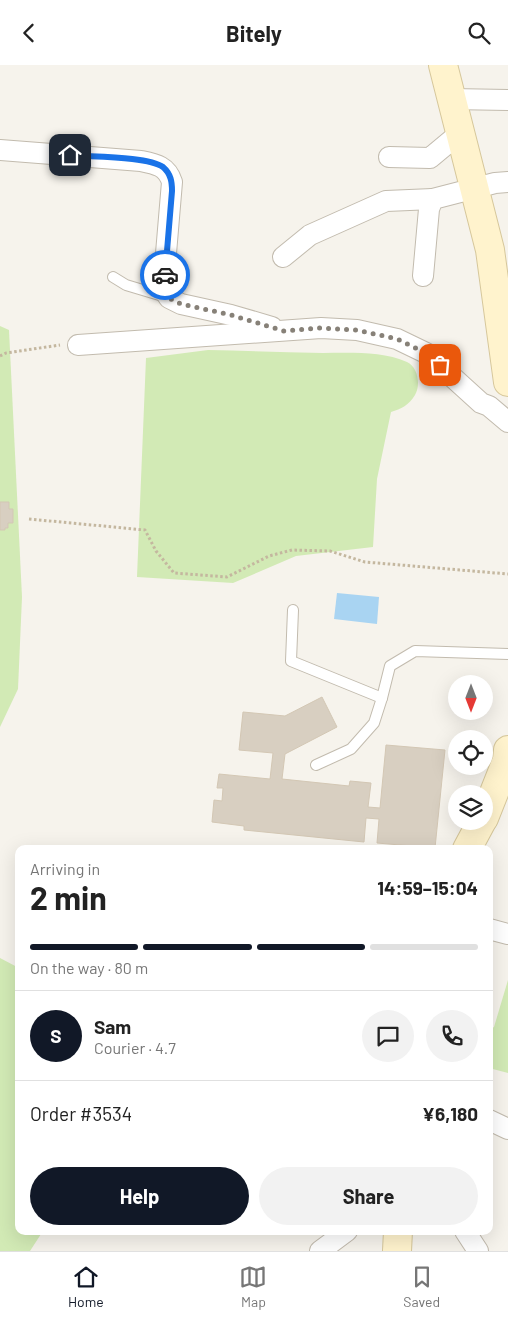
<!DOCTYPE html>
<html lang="en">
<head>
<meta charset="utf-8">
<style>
	:root { --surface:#fff; --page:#f2f2f2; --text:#222; --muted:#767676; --line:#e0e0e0; --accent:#111827 }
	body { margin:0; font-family:Barlow,sans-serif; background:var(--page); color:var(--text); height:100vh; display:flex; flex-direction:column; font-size:19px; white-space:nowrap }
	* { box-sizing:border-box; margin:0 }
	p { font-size:16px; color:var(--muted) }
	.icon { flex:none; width:28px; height:28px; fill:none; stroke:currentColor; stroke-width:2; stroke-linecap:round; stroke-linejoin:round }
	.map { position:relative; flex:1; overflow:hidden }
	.drawer { position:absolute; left:15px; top:780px; width:478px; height:390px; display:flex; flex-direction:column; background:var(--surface); border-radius:10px; box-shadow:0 5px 20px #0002 }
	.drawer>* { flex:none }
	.needle { width:32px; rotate:180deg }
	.controls { position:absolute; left:448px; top:610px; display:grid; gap:10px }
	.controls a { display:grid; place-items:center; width:45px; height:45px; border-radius:50%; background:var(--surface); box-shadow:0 5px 20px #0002; font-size:25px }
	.pin { position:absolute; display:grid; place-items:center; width:42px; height:42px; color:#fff; margin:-21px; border-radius:10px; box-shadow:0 2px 8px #0006 }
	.courier { position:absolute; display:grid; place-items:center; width:50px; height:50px; margin:-25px; border:4px solid #1a73e8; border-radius:50%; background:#fff; color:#222; box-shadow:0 1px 6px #0007 }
	.summary em { font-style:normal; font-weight:700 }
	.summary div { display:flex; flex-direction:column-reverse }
	.summary { display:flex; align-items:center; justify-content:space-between; height:85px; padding:0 15px }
	h1 { font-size:32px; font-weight:700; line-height:38px }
	.bar { display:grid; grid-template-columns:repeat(4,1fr); gap:8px 5px; align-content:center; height:60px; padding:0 15px }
	.bar i { height:6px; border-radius:4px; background:var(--line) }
	.bar .current { background:var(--accent) }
	.bar p { grid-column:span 4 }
	.line { display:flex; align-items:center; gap:12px; padding:0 15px; border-top:1px solid var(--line) }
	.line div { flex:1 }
	.round { display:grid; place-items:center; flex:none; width:52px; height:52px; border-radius:26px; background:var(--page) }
	.cta { display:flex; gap:10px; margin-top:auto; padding:10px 15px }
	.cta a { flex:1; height:58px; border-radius:30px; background:var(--accent); color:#fff; font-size:20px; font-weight:700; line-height:58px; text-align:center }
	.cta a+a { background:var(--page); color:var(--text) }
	header { display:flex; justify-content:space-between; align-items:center; height:65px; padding:0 15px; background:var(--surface); font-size:22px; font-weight:700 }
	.dock { display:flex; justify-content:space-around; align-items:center; height:70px; border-top:1px solid var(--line); background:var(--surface); font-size:14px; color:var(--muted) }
	.dock a { display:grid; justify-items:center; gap:2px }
	.dock .current { color:var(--accent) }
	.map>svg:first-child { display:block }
	.green { fill:#d2eab5 }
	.water { fill:#a9d4f2 }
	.building { fill:#d8cfc1; stroke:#d3c7b4 }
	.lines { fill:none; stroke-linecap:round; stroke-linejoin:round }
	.lane-casing { stroke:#c2bbae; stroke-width:12 }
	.street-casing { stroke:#c2bbae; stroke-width:22 }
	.secondary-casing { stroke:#d6c79b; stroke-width:30 }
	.path { stroke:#c4b79f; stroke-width:3; stroke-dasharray:2.5 2.5; stroke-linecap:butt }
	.lane { stroke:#fff; stroke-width:10 }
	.street { stroke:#fff; stroke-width:20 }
	.secondary { stroke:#fff3cd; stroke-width:28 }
	.done { stroke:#878178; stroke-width:5; stroke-dasharray:0 9 }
	.route { stroke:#1a73e8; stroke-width:6 }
</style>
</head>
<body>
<header><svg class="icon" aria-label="back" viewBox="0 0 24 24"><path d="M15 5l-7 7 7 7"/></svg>Bitely<svg class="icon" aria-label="search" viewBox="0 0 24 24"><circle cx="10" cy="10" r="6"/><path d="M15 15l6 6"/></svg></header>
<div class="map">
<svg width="508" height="1186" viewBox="0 0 508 1186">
	<rect width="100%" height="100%" fill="#f6f3ec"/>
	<g class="green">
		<path d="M 0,261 L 9,265 L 22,532 L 18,624 L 0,662 Z"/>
		<path d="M 208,285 C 246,286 285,287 323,288 C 350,288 382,286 407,297 C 418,302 421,320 415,330 C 409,340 401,344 391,347 L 377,414 L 373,482 L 296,491 L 233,518 L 137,512 L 146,293 Z"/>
		<path d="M 0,893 L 19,903 L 19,1166 L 43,1166 L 30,1186 L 0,1186 Z"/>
		<path d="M 508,915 L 508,1008 L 489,1003 L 489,965 L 494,962 Z"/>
	</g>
	<path class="water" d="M 337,528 L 379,532 L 377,559 L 334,554 Z"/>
	<g class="building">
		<path d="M 0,437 L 9,437 L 9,444 L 13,444 L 13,458 L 8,458 L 8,463 L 5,463 L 5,465 L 0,465 Z"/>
		<path d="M 322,632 L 337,662 L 285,689 L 282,714 L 349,721 L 350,716 L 371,718 L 368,742 L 380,743 L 386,680 L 445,685 L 435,783 L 377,778 L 379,754 L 366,753 L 364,777 L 244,765 L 244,761 L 212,757 L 214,735 L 222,736 L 223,723 L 217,723 L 219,709 L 270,714 L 273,688 L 239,685 L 243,647 L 285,651 Z"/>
	</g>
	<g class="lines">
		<g class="lane-casing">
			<g id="lane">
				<path d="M 113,212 L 126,220 L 166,232"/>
				<path d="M 293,545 L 291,596 L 382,633"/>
				<path d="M 316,700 L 351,684 L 374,658 L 382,633 L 390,601 L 415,586 L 508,589"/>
			</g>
		</g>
		<g class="street-casing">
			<g id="street">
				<path d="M 451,34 L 508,35"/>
				<path d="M 0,85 L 141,96 C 156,99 167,101 172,117 L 163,224 L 169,233 L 181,239 L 231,250 L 272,262"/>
				<path d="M 389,92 L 430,93 L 460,68"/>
				<path d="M 283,192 L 310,170 L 386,136 L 433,134"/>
				<path d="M 423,211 L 429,144 L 433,134 L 495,118 L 508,117"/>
				<path d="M 78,280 L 321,263 L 357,265 L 397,274 L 426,288 L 481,338 L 489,341 L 508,357"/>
				<path d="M 489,864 L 508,869"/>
				<path d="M 489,1055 L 508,1064"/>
				<path d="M 465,1166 L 478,1186"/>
				<path d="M 320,1186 L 347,1166"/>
			</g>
		</g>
		<g class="secondary-casing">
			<g id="secondary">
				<path d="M 443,0 L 490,185 L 508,317"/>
				<path d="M 484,753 L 507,695 L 508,685"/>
				<path d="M 467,784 L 482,756"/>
				<path d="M 397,1186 L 398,1166"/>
			</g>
		</g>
		<g class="path">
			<path d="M 0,291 L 6,288 L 60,280"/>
			<path d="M 29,454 L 145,465 L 156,486 L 174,508 L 227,512 L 269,491 L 292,485 L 330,486 L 365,497 L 508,509"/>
		</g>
		<use href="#lane" class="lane"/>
		<use href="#street" class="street"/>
		<use href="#secondary" class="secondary"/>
	</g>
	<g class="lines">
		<path class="done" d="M 165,210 L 164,224 L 169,233 L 181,239 L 231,250 L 284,266 L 321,263 L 357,265 L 397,274 L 426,288 L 440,300"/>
		<path class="route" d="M 70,90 C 90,92 148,91 163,102 C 171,109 172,117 172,126 L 165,210"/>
	</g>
</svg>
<div class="controls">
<a><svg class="needle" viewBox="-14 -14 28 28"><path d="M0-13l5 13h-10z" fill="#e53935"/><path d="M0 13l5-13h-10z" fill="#767676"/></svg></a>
<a><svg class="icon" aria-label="locate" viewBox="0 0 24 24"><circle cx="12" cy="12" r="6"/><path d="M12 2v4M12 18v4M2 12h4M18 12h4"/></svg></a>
<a><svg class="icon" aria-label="layers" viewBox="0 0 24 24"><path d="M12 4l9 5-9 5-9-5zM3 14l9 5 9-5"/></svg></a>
</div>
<div class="pin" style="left:440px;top:300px;background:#ea580c"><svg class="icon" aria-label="bag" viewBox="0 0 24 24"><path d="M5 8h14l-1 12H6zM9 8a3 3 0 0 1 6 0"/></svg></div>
<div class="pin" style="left:70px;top:90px;background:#1f2937"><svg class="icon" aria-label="home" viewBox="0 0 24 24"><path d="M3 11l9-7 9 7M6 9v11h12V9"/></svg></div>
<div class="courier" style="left:165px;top:210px"><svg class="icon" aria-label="car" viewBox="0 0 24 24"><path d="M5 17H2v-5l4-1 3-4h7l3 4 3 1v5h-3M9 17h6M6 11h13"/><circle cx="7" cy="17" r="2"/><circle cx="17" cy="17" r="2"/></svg></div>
<section class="drawer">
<div class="summary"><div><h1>2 min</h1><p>Arriving in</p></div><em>14:59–15:04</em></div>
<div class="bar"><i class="current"></i><i class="current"></i><i class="current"></i><i></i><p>On the way · 80 m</p></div>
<div class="line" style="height:90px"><b class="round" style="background:var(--accent);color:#fff">S</b><div><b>Sam</b><p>Courier · 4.7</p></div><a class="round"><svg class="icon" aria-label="chat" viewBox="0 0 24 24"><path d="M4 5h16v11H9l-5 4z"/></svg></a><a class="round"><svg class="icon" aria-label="phone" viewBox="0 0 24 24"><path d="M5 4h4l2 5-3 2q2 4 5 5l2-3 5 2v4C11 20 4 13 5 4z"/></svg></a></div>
<div class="line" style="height:65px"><div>Order #3534</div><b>¥6,180</b></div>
<div class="cta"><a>Help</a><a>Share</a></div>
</section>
</div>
<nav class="dock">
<a class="current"><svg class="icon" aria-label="home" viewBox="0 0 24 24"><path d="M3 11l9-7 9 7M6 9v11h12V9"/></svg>Home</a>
<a><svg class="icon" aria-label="map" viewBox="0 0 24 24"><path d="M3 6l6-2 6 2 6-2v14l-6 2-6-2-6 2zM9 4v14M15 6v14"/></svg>Map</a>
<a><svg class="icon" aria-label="saved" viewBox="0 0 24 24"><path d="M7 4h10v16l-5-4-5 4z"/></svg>Saved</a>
</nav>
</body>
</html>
